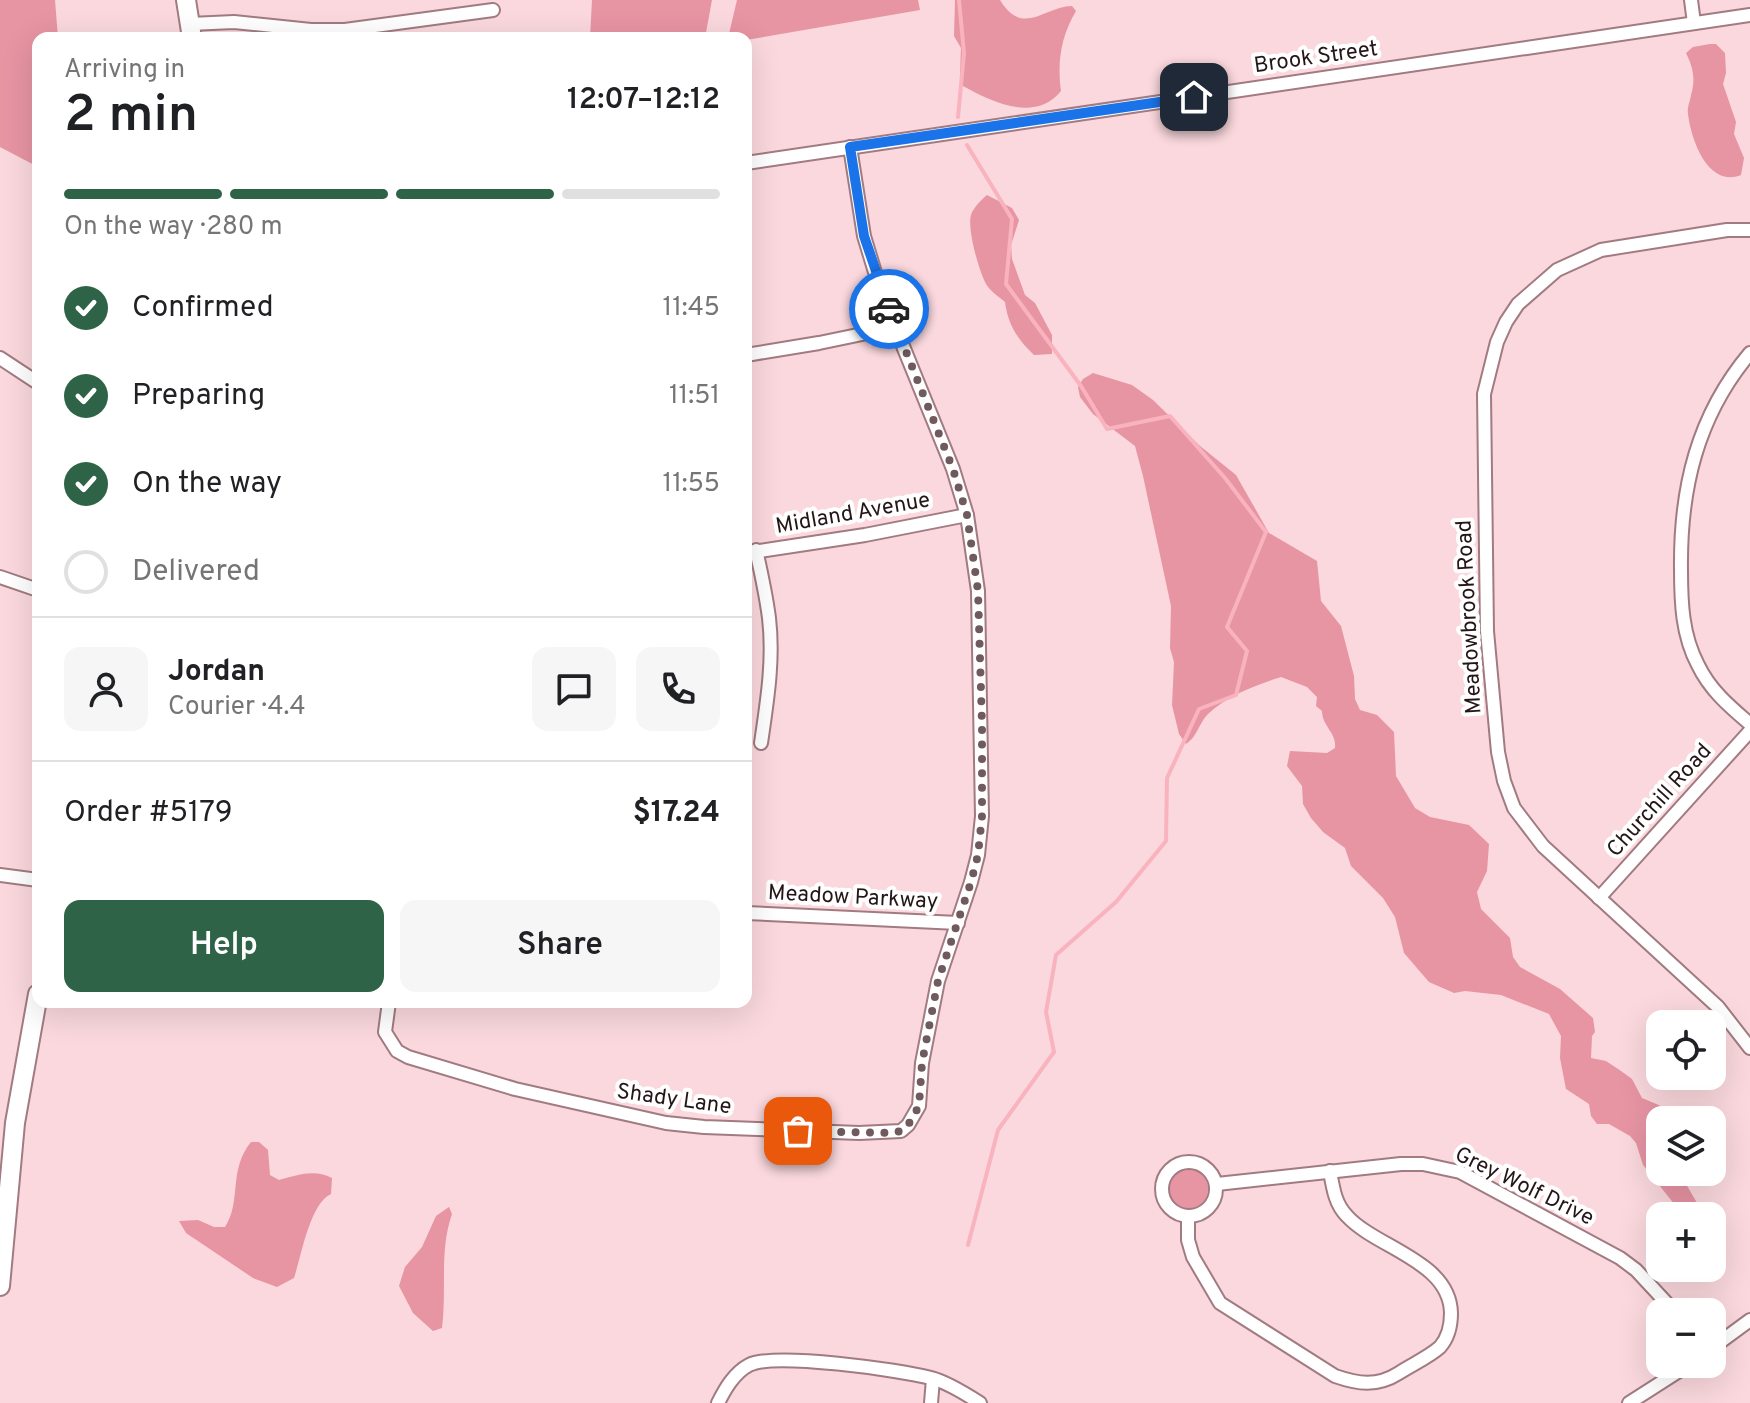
<!DOCTYPE html>
<html lang="en">
<head>
<meta charset="utf-8">
<style>
	:root { --surface:#fff; --page:#f6f6f6; --text:#202124; --muted:#757577; --line:#e0e0e0; --accent:#2f6347 }
	body { margin:0; font-family:Overpass,sans-serif; background:var(--page); color:var(--text); height:100vh; display:flex; flex-direction:column; font-size:30px; white-space:nowrap }
	* { box-sizing:border-box; margin:0 }
	p { font-size:26px; color:var(--muted) }
	.icon { flex:none; width:44px; height:44px; fill:none; stroke:currentColor; stroke-width:2; stroke-linecap:round; stroke-linejoin:round }
	.map { position:relative; flex:1; overflow:hidden }
	.details { position:absolute; left:32px; top:32px; width:720px; height:976px; display:flex; flex-direction:column; background:var(--surface); border-radius:16px; box-shadow:0 8px 32px #0002 }
	.details>* { flex:none }
	.tools { position:absolute; left:1646px; top:1010px; display:grid; gap:16px }
	.tools a { display:grid; place-items:center; width:80px; height:80px; border-radius:16px; background:var(--surface); box-shadow:0 8px 32px #0002; font-size:40px }
	.pin { position:absolute; display:grid; place-items:center; width:68px; height:68px; color:#fff; margin:-34px; border-radius:16px; box-shadow:0 4px 12px #0006 }
	.courier { position:absolute; display:grid; place-items:center; width:80px; height:80px; margin:-40px; border:6px solid #1a73e8; border-radius:50%; background:#fff; color:#222; box-shadow:0 2px 10px #0007 }
	.head em { font-style:normal; font-weight:600 }
	.head div { display:flex; flex-direction:column-reverse }
	.head { display:flex; align-items:center; justify-content:space-between; height:136px; padding:0 32px }
	h1 { font-size:52px; font-weight:600; line-height:60px }
	.bar { display:grid; grid-template-columns:repeat(4,1fr); gap:12px 8px; align-content:center; height:96px; padding:0 32px }
	.bar i { height:10px; border-radius:6px; background:var(--line) }
	.bar .on { background:var(--accent) }
	.bar p { grid-column:span 4 }
	.line { display:flex; align-items:center; gap:20px; padding:0 32px; border-top:2px solid var(--line) }
	.line div { flex:1 }
	.round { display:grid; place-items:center; flex:none; width:84px; height:84px; border-radius:16px; background:var(--page) }
	ol { padding:0 32px; list-style:none }
	li { display:flex; align-items:center; gap:24px; height:88px }
	li p { margin-inline-start:auto }
	li .icon { padding:8px; border-radius:50%; background:var(--accent); color:#fff; stroke-width:4 }
	li:last-child { color:var(--muted) }
	li i { width:44px; height:44px; border:4px solid var(--line); border-radius:50% }
	.button { display:flex; gap:16px; margin-top:auto; padding:16px 32px }
	.button a { flex:1; height:92px; border-radius:16px; background:var(--accent); color:#fff; font-size:32px; font-weight:600; line-height:92px; text-align:center }
	.button a+a { background:var(--page); color:var(--text) }
	.map>svg:first-child { display:block }
	.green { fill:#e794a3 }
	.lines { fill:none; stroke-linecap:round; stroke-linejoin:round }
	.stream { stroke:#f9b3be; stroke-width:4 }
	.street-casing { stroke:#a17b81; stroke-width:16 }
	.secondary-casing { stroke:#a17b81; stroke-width:22 }
	.street { stroke:#fff; stroke-width:12 }
	.secondary { stroke:#fff; stroke-width:18 }
	.done { stroke:#6f5a5d; stroke-width:8; stroke-dasharray:0 14.4 }
	.route { stroke:#1a73e8; stroke-width:10 }
	.labels { text-anchor:middle; dominant-baseline:central; stroke-width:8; stroke-linejoin:round; paint-order:stroke }
	.street-label { font-size:22px; fill:#241618; stroke:#fff }
</style>
</head>
<body>
<div class="map">
<svg width="1750" height="1403" viewBox="0 0 1750 1403">
	<rect width="100%" height="100%" fill="#fad8dd"/>
	<g class="green">
		<path d="M 0,0 L 55,0 L 58,38 L 38,38 L 38,167 L 0,147 Z"/>
		<path d="M 592,0 L 712,0 L 705,38 L 590,38 Z"/>
		<path d="M 737,0 L 918,0 L 920,10 L 746,40 L 728,38 Z"/>
		<path d="M 955,0 L 1000,0 C 1023,38 1045,6 1072,6 L 1076,11 C 1061,36 1057,62 1061,91 C 1035,123 992,102 963,86 L 960,74 L 961,48 L 954,36 Z"/>
		<path d="M 1710,44 L 1716,44 L 1725,53 L 1726,73 L 1723,84 L 1736,122 L 1734,134 L 1744,158 L 1741,175 C 1708,188 1691,140 1688,114 C 1687,107 1690,102 1691,95 C 1696,80 1693,67 1686,53 L 1693,47 Z"/>
		<path d="M 987,195 L 1012,208 L 1019,220 L 1011,245 L 1012,259 L 1025,295 L 1035,303 L 1052,335 L 1052,354 L 1034,355 C 1018,340 1008,325 1005,302 C 999,297 990,291 986,284 C 979,271 967,229 971,215 C 973,208 981,200 987,195 Z"/>
		<path d="M 1093,373 L 1132,385 L 1153,400 L 1200,446 L 1236,475 L 1269,533 L 1317,561 L 1321,601 L 1341,626 L 1354,676 L 1355,699 L 1360,710 L 1377,715 L 1394,732 L 1396,776 L 1415,808 L 1430,817 L 1469,825 L 1489,844 L 1487,871 L 1477,892 L 1481,909 L 1510,938 L 1513,957 L 1520,967 L 1560,989 L 1593,1018 L 1595,1032 L 1592,1036 L 1591,1058 L 1606,1061 L 1621,1071 L 1632,1079 L 1642,1098 L 1661,1106 L 1668,1120 L 1660,1120 L 1660,1172 L 1679,1172 L 1700,1208 L 1701,1216 L 1691,1216 L 1675,1205 L 1643,1165 L 1636,1143 L 1630,1136 L 1609,1124 L 1597,1124 L 1591,1116 L 1589,1104 L 1566,1089 L 1560,1058 L 1561,1036 L 1549,1014 L 1501,995 L 1465,991 L 1454,993 L 1429,982 L 1404,953 L 1395,917 L 1383,898 L 1351,866 L 1345,848 L 1323,832 L 1311,818 L 1303,804 L 1302,786 L 1287,766 L 1290,751 L 1327,753 L 1335,748 C 1337,733 1322,726 1322,711 L 1316,706 L 1317,697 L 1307,687 L 1281,677 C 1256,685 1228,695 1208,714 C 1199,723 1197,737 1186,744 L 1179,734 L 1172,705 L 1174,662 L 1170,648 L 1171,606 L 1143,476 L 1135,446 L 1093,414 L 1080,397 L 1078,387 L 1083,379 Z"/>
		<path d="M 251,1142 L 259,1142 L 268,1150 L 270,1175 L 279,1180 C 298,1175 314,1169 332,1178 L 331,1194 C 310,1203 301,1257 294,1278 L 277,1287 L 253,1278 L 186,1233 L 179,1221 L 198,1220 L 214,1227 L 225,1227 C 242,1201 228,1170 251,1142 Z"/>
		<circle cx="1188" cy="1189" r="20"/>
		<path d="M 449,1207 L 452,1214 C 439,1251 447,1289 442,1328 L 433,1331 L 413,1313 L 399,1286 L 405,1267 L 422,1247 L 436,1216 Z"/>
	</g>
	<g class="lines">
		<g class="stream">
			<path d="M 958,117 L 964,53 L 959,0"/>
			<path d="M 967,145 L 1012,219 L 1006,284 L 1081,386 L 1107,429 L 1170,416 L 1225,478 L 1266,532 L 1227,627 L 1247,651 L 1236,695 L 1199,709 L 1167,778 L 1166,841 L 1116,902 L 1056,955 L 1046,1012 L 1054,1052 L 998,1130 L 968,1245"/>
		</g>
		<g class="street-casing">
			<g id="street">
				<path d="M 1691,0 L 1694,23"/>
				<path d="M 190,24 L 234,22 L 311,30 L 345,30 L 493,10"/>
				<path d="M 746,163 L 1750,15"/>
				<path d="M 1750,230 L 1727,230 L 1601,250 L 1557,270 L 1518,304 L 1506,322 L 1497,342 L 1484,394 L 1487,631 L 1498,752 L 1504,781 L 1514,808 L 1543,846 L 1718,1007 L 1750,1048"/>
				<path d="M 1750,353 C 1697,416 1680,489 1681,569 C 1681,602 1682,635 1698,665 C 1710,690 1729,706 1750,724"/>
				<path d="M 746,355 L 819,343 L 896,327"/>
				<path d="M 0,358 L 38,383"/>
				<path d="M 756,550 C 761,572 766,595 769,618 C 774,660 767,702 761,743"/>
				<path d="M 746,553 L 865,535 L 967,515"/>
				<path d="M 0,577 L 38,590"/>
				<path d="M 0,875 L 38,880"/>
				<path d="M 1599,898 L 1750,731"/>
				<path d="M 746,913 L 958,923"/>
				<path d="M 389,1002 L 385,1032 L 397,1051 L 408,1057 L 515,1089 L 666,1123 L 704,1127 L 859,1133 L 901,1131 L 908,1125 L 919,1106 L 922,1063 L 938,981 L 971,882 L 978,855 L 982,816 L 978,591 L 967,515 L 953,469 L 881,292 L 864,236 L 850,147"/>
				<circle cx="1189" cy="1189" r="27"/>
				<path d="M 1217,1184 L 1401,1164 L 1423,1164 L 1460,1172 L 1620,1258 L 1636,1270 L 1675,1312"/>
				<path d="M 1188,1217 L 1188,1240 L 1193,1257 L 1220,1303 L 1335,1376 C 1358,1384 1377,1387 1399,1373 C 1411,1365 1429,1357 1440,1347 C 1448,1338 1451,1325 1451,1313 C 1450,1261 1376,1248 1347,1216 C 1335,1204 1333,1188 1330,1171"/>
				<path d="M 1712,1348 L 1750,1320"/>
				<path d="M 718,1403 C 725,1389 734,1373 749,1365 C 774,1352 900,1370 931,1378 C 947,1382 966,1394 980,1403"/>
				<path d="M 931,1403 L 933,1379"/>
				<path d="M 1629,1403 L 1690,1364"/>
			</g>
		</g>
		<g class="secondary-casing">
			<g id="secondary">
				<path d="M 186,0 L 192,38"/>
				<path d="M 0,1286 L 15,1123 L 38,994"/>
			</g>
		</g>
		<use href="#street" class="street"/>
		<use href="#secondary" class="secondary"/>
	</g>
	<g class="lines">
		<path class="done" d="M 798,1131 L 892,1133 L 901,1131 L 908,1125 L 919,1106 L 922,1063 L 938,981 L 971,882 L 978,855 L 982,816 L 982,725 L 978,591 L 967,515 L 953,469 L 889,309"/>
		<path class="route" d="M 889,309 L 864,236 L 850,147 L 1194,97"/>
	</g>
	<g class="labels">
		<g class="street-label">
			<text transform="translate(1316 58) rotate(-8)">Brook Street</text>
			<text transform="translate(853 514) rotate(-10)">Midland Avenue</text>
			<text transform="translate(1470 617) rotate(-93)">Meadowbrook Road</text>
			<text transform="translate(1660 801) rotate(-48)">Churchill Road</text>
			<text transform="translate(853 898) rotate(3)">Meadow Parkway</text>
			<text transform="translate(674 1100) rotate(8)">Shady Lane</text>
			<text transform="translate(1524 1187) rotate(26)">Grey Wolf Drive</text>
		</g>
	</g>
</svg>
<div class="tools">
<a><svg class="icon" aria-label="locate" viewBox="0 0 24 24"><circle cx="12" cy="12" r="6"/><path d="M12 2v4M12 18v4M2 12h4M18 12h4"/></svg></a>
<a><svg class="icon" aria-label="layers" viewBox="0 0 24 24"><path d="M12 4l9 5-9 5-9-5zM3 14l9 5 9-5"/></svg></a>
<a>+</a>
<a>−</a>
</div>
<div class="pin" style="left:798px;top:1131px;background:#ea580c"><svg class="icon" aria-label="bag" viewBox="0 0 24 24"><path d="M5 8h14l-1 12H6zM9 8a3 3 0 0 1 6 0"/></svg></div>
<div class="pin" style="left:1194px;top:97px;background:#1f2937"><svg class="icon" aria-label="home" viewBox="0 0 24 24"><path d="M3 11l9-7 9 7M6 9v11h12V9"/></svg></div>
<div class="courier" style="left:889px;top:309px"><svg class="icon" aria-label="car" viewBox="0 0 24 24"><path d="M5 17H2v-5l4-1 3-4h7l3 4 3 1v5h-3M9 17h6M6 11h13"/><circle cx="7" cy="17" r="2"/><circle cx="17" cy="17" r="2"/></svg></div>
<section class="details">
<div class="head"><div><h1>2 min</h1><p>Arriving in</p></div><em>12:07–12:12</em></div>
<div class="bar"><i class="on"></i><i class="on"></i><i class="on"></i><i></i><p>On the way · 280 m</p></div>
<ol>
<li><svg class="icon" aria-label="check" viewBox="0 0 24 24"><path d="M5 12l5 5 9-10"/></svg>Confirmed<p>11:45</p></li>
<li><svg class="icon" aria-label="check" viewBox="0 0 24 24"><path d="M5 12l5 5 9-10"/></svg>Preparing<p>11:51</p></li>
<li><svg class="icon" aria-label="check" viewBox="0 0 24 24"><path d="M5 12l5 5 9-10"/></svg>On the way<p>11:55</p></li>
<li><i></i>Delivered</li>
</ol>
<div class="line" style="height:144px"><a class="round"><svg class="icon" aria-label="person" viewBox="0 0 24 24"><circle cx="12" cy="8" r="4"/><path d="M4 21q1-7 8-7t8 7"/></svg></a><div><b>Jordan</b><p>Courier · 4.4</p></div><a class="round"><svg class="icon" aria-label="chat" viewBox="0 0 24 24"><path d="M4 5h16v11H9l-5 4z"/></svg></a><a class="round"><svg class="icon" aria-label="phone" viewBox="0 0 24 24"><path d="M5 4h4l2 5-3 2q2 4 5 5l2-3 5 2v4C11 20 4 13 5 4z"/></svg></a></div>
<div class="line" style="height:104px"><div>Order #5179</div><b>$17.24</b></div>
<div class="button"><a>Help</a><a>Share</a></div>
</section>
</div>
</body>
</html>
